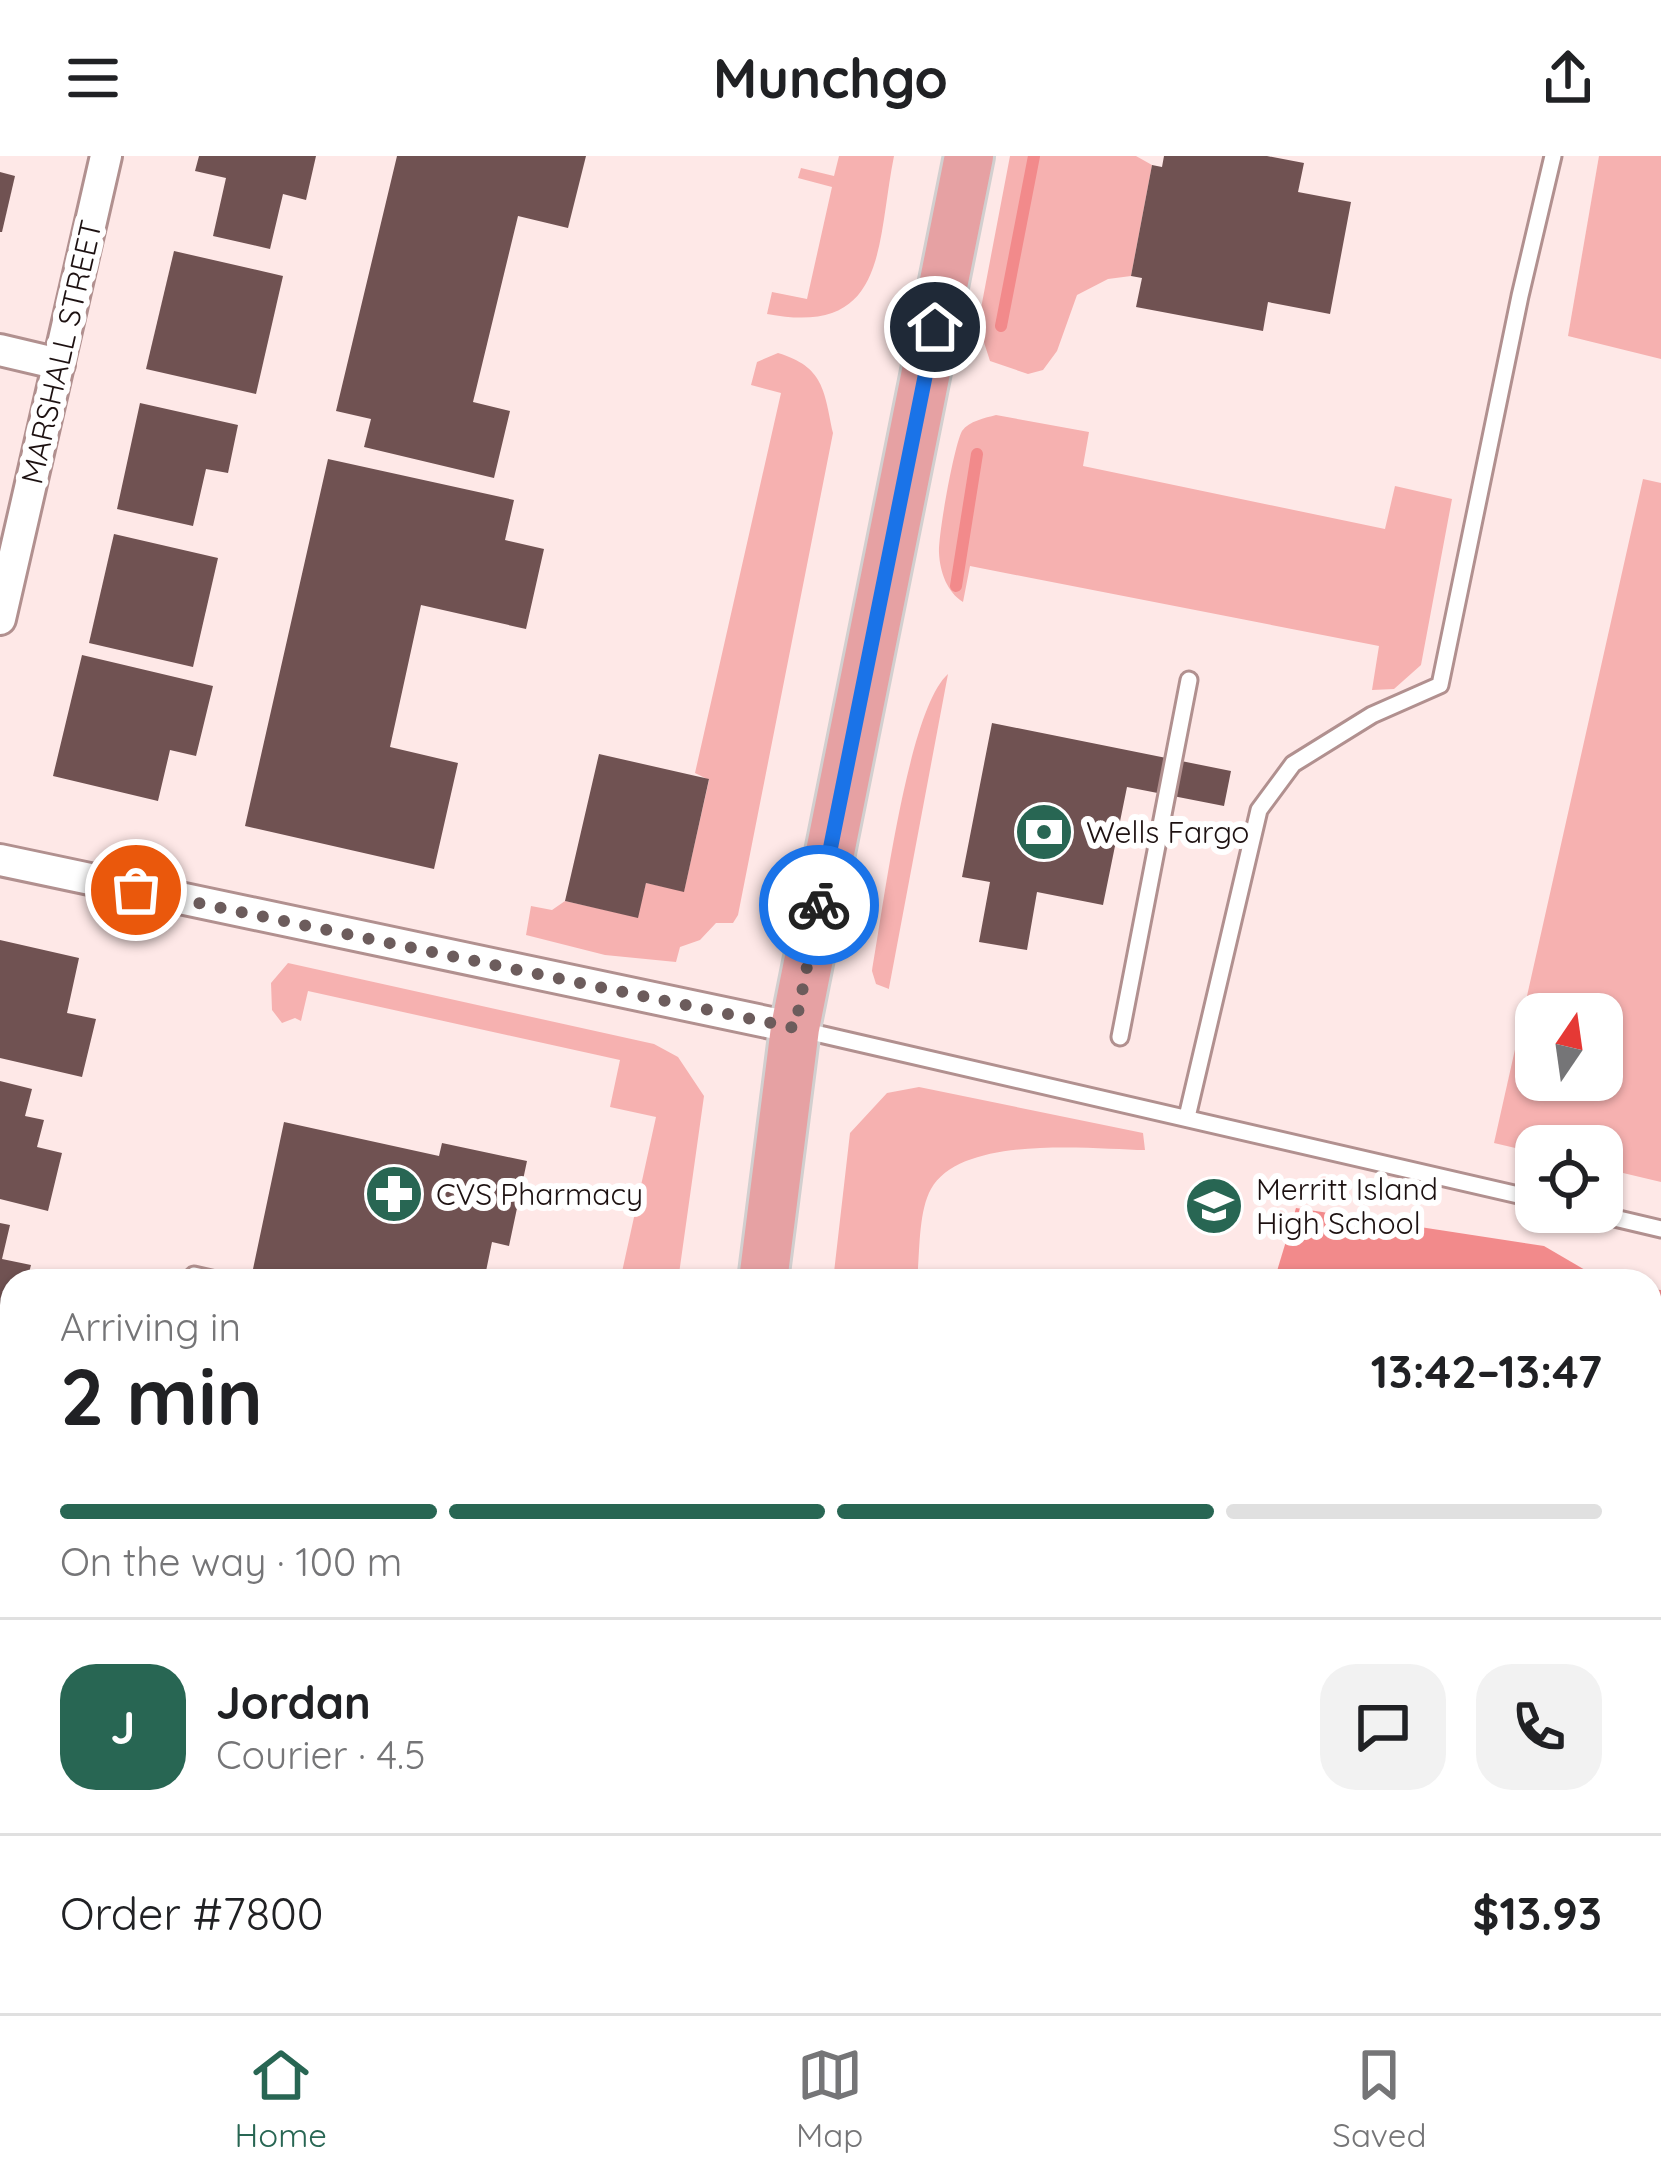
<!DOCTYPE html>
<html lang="en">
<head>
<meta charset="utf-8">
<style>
	:root { --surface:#fff; --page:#f2f2f2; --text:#202124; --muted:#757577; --line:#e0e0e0; --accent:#286653 }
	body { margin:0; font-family:Quicksand,sans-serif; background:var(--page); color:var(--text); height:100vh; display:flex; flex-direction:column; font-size:45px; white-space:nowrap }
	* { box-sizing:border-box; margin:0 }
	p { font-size:39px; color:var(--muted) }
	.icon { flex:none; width:66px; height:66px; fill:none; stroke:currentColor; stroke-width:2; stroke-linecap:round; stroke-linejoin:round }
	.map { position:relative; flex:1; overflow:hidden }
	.drawer { position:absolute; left:0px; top:1113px; width:1662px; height:744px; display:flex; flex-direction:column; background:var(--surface); border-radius:36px 36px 0 0; box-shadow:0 3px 9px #0004 }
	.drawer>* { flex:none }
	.needle { width:78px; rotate:13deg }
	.controls { position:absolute; left:1515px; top:837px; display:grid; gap:24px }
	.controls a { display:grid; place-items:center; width:108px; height:108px; border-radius:24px; background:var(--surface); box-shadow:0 3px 9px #0004; font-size:60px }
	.pin { position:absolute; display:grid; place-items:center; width:102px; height:102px; color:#fff; margin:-51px; border:6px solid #fff; border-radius:50%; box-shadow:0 3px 12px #0007 }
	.courier { position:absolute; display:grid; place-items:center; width:120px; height:120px; margin:-60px; border:9px solid #1a73e8; border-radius:50%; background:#fff; color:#222; box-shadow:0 3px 15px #0007 }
	.head em { font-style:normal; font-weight:800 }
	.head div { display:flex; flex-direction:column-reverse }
	.head { display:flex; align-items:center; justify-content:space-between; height:204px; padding:0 60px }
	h1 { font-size:78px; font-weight:800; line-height:90px }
	.bar { display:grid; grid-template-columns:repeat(4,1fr); gap:18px 12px; align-content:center; height:144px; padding:0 60px }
	.bar i { height:15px; border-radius:9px; background:var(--line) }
	.bar .active { background:var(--accent) }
	.bar p { grid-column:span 4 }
	.line { display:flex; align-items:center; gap:30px; padding:0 60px; border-top:3px solid var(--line) }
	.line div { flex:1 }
	.round { display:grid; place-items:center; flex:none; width:126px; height:126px; border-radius:36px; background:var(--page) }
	header { display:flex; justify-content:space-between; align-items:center; height:156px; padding:0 60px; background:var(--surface); font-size:54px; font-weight:800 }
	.dock { display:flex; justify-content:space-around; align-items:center; height:168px; border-top:3px solid var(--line); background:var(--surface); font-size:33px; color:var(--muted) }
	.dock a { display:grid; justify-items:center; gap:6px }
	.dock .active { color:var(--accent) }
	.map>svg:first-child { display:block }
	.green { fill:#f6b1b0; fill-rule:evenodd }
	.water { fill:#f28a8b }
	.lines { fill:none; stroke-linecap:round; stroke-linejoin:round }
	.stream { stroke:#f28a8b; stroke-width:12 }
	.building { fill:#705252 }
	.lane-casing { stroke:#b1908f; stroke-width:21 }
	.street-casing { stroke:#b1908f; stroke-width:36 }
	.primary-casing { stroke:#d2cfcf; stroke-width:54 }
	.lane { stroke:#fff; stroke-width:15 }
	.street { stroke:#fff; stroke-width:30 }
	.primary { stroke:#e6a1a3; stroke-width:48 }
	.done { stroke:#6c5c5c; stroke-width:12; stroke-dasharray:0 21.6 }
	.route { stroke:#1a73e8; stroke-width:15 }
	.labels { text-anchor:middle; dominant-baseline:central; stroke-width:12; stroke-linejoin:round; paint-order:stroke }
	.street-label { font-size:30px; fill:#1d1111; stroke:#fff }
	.poi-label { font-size:30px; fill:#1d1111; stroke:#fff; text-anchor:start }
</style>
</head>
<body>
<header><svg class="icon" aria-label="menu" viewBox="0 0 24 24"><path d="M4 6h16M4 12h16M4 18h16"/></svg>Munchgo<svg class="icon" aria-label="share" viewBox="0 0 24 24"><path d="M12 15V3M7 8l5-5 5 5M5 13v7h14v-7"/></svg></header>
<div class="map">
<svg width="1661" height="1857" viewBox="0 0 1661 1857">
	<rect width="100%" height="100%" fill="#fee8e7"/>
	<g class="green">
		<path d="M 839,0 L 894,0 C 876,90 888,181 767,158 L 772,136 L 807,143 L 832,31 L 798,22 L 801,12 L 834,20 Z"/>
		<path d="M 1010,0 L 1136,0 L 1152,9 L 1131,120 L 1108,123 L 1077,139 L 1057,195 L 1043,214 L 1028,218 L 990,205 L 978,168 Z"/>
		<path d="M 1599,0 L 1661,0 L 1661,203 L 1568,180 Z"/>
		<path d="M 778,197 C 824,211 824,234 833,277 L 738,759 L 733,767 L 716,767 L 700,784 L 680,791 L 676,806 L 605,799 L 526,779 L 531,750 L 552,754 L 565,745 L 637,761 L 646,727 L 684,735 L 709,624 L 695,617 L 781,237 L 751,229 L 757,206 Z"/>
		<path d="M 996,259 L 1089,276 L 1083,310 L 1385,373 L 1395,330 L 1452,343 L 1421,509 L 1394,533 L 1372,534 L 1379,490 L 970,410 L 963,446 C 947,436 940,416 939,397 C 938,379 954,290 962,275 C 969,265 985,262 996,259 Z"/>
		<path d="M 1643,323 L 1661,327 L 1661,1026 L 1602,1012 L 1602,990 L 1536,990 L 1536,997 L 1494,987 ZM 1536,858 L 1602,858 L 1602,924 L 1536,924 Z"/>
		<path d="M 948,518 L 889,832 L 889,833 L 876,828 L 872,815 C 883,754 908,553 948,518 Z"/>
		<path d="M 288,807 L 654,888 L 678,901 L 704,940 L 678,1125 L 620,1125 L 656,961 L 610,951 L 620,904 L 308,835 L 301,865 L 295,862 L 282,867 L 272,854 L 271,827 Z"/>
		<path d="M 919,931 L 1143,977 L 1145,994 C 1092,993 962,978 931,1033 C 918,1056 920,1098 917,1125 L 833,1125 L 850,977 L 887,937 Z"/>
		<path d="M 1661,1264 L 1661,1857 L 1478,1857 L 1426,1845 L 1650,1845 L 1650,1269 Z"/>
		<path d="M 773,1845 L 875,1845 L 876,1857 L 773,1857 Z"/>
	</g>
	<g class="water">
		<path d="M 1296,1052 L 1544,1090 L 1604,1125 L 1274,1125 Z"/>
		<path d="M 1650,1133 L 1661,1134 L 1661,1229 L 1650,1232 Z"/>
		<path d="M 1231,1845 L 1310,1845 L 1313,1850 L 1338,1857 L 1231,1857 Z"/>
	</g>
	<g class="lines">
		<g class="stream">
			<path d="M 1001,170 L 1034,0"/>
			<path d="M 956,430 L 977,298"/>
		</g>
	</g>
	<g class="building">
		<path d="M 199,0 L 316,0 L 306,44 L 283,38 L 270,93 L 213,80 L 226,22 L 195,15 Z"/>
		<path d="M 397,0 L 586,0 L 568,72 L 518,60 L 473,246 L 510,255 L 494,322 L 364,291 L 371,263 L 336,255 Z"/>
		<path d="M 1164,0 L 1267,0 L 1304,7 L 1298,36 L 1351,46 L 1330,158 L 1268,146 L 1263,175 L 1136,151 L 1142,122 L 1131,120 L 1152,9 L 1162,11 Z"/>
		<path d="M 0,16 L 15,20 L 2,76 L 0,76 Z"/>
		<path d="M 174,95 L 283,120 L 256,238 L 146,213 Z"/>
		<path d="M 140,247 L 238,269 L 228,317 L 206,313 L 193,370 L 117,353 Z"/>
		<path d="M 328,303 L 514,344 L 505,384 L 544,393 L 526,473 L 421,449 L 390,591 L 458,607 L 434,713 L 245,670 Z"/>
		<path d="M 114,378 L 218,402 L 193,511 L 89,487 Z"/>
		<path d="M 82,499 L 213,530 L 196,600 L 170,594 L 158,645 L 53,620 Z"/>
		<path d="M 992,567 L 1231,615 L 1224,650 L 1127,631 L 1103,749 L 1037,736 L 1027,794 L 979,786 L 990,726 L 962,721 Z"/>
		<path d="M 599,598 L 709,623 L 684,736 L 646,727 L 638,762 L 565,745 Z"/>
		<path d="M 0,784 L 79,802 L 67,857 L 96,863 L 82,921 L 0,902 Z"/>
		<path d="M 0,925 L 32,933 L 25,960 L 44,964 L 37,991 L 62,997 L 48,1055 L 0,1043 Z"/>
		<path d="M 284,966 L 439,1000 L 442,987 L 527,1005 L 509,1090 L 492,1086 L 484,1125 L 310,1125 L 294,1122 L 293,1125 L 264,1125 L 266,1115 L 253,1113 Z"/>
		<path d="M 0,1067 L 10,1069 L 2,1103 L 31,1109 L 27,1125 L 12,1125 L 12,1180 L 0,1177 Z"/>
		<path d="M 236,1845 L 503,1845 L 504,1857 L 236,1857 Z"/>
	</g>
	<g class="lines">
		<g class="lane-casing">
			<g id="lane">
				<path d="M 802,874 L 1536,1043"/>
				<path d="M 1120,881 L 1189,524"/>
				<path d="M 1187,961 L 1259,654 L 1293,608 L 1372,559 L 1440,529 L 1520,140 L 1553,0"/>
				<path d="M 1589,1056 L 1661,1073"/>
				<path d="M 194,1119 L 220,1125"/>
			</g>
		</g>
		<g class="street-casing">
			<g id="street">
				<path d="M 0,194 L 59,208"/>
				<path d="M 0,463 L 106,0"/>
				<path d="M 0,704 L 795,872"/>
			</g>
		</g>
		<g class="primary-casing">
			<g id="primary">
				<path d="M 763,1125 L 795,872 L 969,0"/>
				<path d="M 730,1845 L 731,1857"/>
			</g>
		</g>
		<use href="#lane" class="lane"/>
		<use href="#street" class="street"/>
		<use href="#primary" class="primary"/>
	</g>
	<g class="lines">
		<path class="done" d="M 136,734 L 795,872 L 819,749"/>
		<path class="route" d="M 819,749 L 935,171"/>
	</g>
	<defs>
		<g id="bank-disc" transform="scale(3)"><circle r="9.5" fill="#286653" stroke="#fff"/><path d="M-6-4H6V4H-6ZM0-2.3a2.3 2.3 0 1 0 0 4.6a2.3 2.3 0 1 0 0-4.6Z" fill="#fff"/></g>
		<g id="pharmacy-disc" transform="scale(3)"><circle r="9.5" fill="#286653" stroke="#fff"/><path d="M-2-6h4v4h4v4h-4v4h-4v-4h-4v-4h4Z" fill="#fff"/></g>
		<g id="school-disc" transform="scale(3)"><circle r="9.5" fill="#286653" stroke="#fff"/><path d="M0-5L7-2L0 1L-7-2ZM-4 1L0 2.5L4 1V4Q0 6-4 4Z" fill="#fff"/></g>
	</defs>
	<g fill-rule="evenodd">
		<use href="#bank-disc" x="1044" y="676"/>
		<use href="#pharmacy-disc" x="394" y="1038"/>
		<use href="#school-disc" x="1214" y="1050"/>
	</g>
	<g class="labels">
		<g class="street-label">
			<text transform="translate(61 196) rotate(-77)">MARSHALL STREET</text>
		</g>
		<g class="poi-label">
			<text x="1086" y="676">Wells Fargo</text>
			<text x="1256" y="1033">Merritt Island<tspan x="1256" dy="34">High School</tspan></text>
			<text x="436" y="1038">CVS Pharmacy</text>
		</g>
	</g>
</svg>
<div class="controls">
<a><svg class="needle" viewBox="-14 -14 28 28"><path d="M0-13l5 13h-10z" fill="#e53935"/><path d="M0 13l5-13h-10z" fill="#757577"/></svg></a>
<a><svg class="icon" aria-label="locate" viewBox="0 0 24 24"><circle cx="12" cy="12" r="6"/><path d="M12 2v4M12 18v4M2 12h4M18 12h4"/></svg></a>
</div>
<div class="pin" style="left:136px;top:734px;background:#ea580c"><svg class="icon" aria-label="bag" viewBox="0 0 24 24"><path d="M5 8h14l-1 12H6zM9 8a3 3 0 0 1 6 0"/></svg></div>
<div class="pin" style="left:935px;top:171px;background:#1f2937"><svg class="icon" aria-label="home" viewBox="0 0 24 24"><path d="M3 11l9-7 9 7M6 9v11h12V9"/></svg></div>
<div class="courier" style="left:819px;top:749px"><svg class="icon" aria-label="bike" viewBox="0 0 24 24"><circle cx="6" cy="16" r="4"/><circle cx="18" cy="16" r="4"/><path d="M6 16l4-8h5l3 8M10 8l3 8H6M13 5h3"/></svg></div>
<section class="drawer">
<div class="head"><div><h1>2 min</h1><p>Arriving in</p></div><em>13:42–13:47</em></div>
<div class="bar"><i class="active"></i><i class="active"></i><i class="active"></i><i></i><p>On the way · 100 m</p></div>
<div class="line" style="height:216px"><b class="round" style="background:var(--accent);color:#fff">J</b><div><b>Jordan</b><p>Courier · 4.5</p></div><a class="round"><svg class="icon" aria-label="chat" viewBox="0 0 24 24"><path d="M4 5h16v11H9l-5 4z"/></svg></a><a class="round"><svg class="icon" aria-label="phone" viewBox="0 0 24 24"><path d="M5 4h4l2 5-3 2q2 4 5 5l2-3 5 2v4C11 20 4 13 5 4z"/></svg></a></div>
<div class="line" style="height:156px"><div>Order #7800</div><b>$13.93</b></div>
</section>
</div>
<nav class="dock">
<a class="active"><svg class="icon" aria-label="home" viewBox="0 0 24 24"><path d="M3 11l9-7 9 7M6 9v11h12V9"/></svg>Home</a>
<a><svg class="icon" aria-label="map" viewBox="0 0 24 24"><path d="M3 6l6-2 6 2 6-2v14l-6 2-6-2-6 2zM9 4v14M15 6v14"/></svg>Map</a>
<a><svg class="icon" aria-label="saved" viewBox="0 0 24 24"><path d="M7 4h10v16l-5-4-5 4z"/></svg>Saved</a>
</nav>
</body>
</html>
